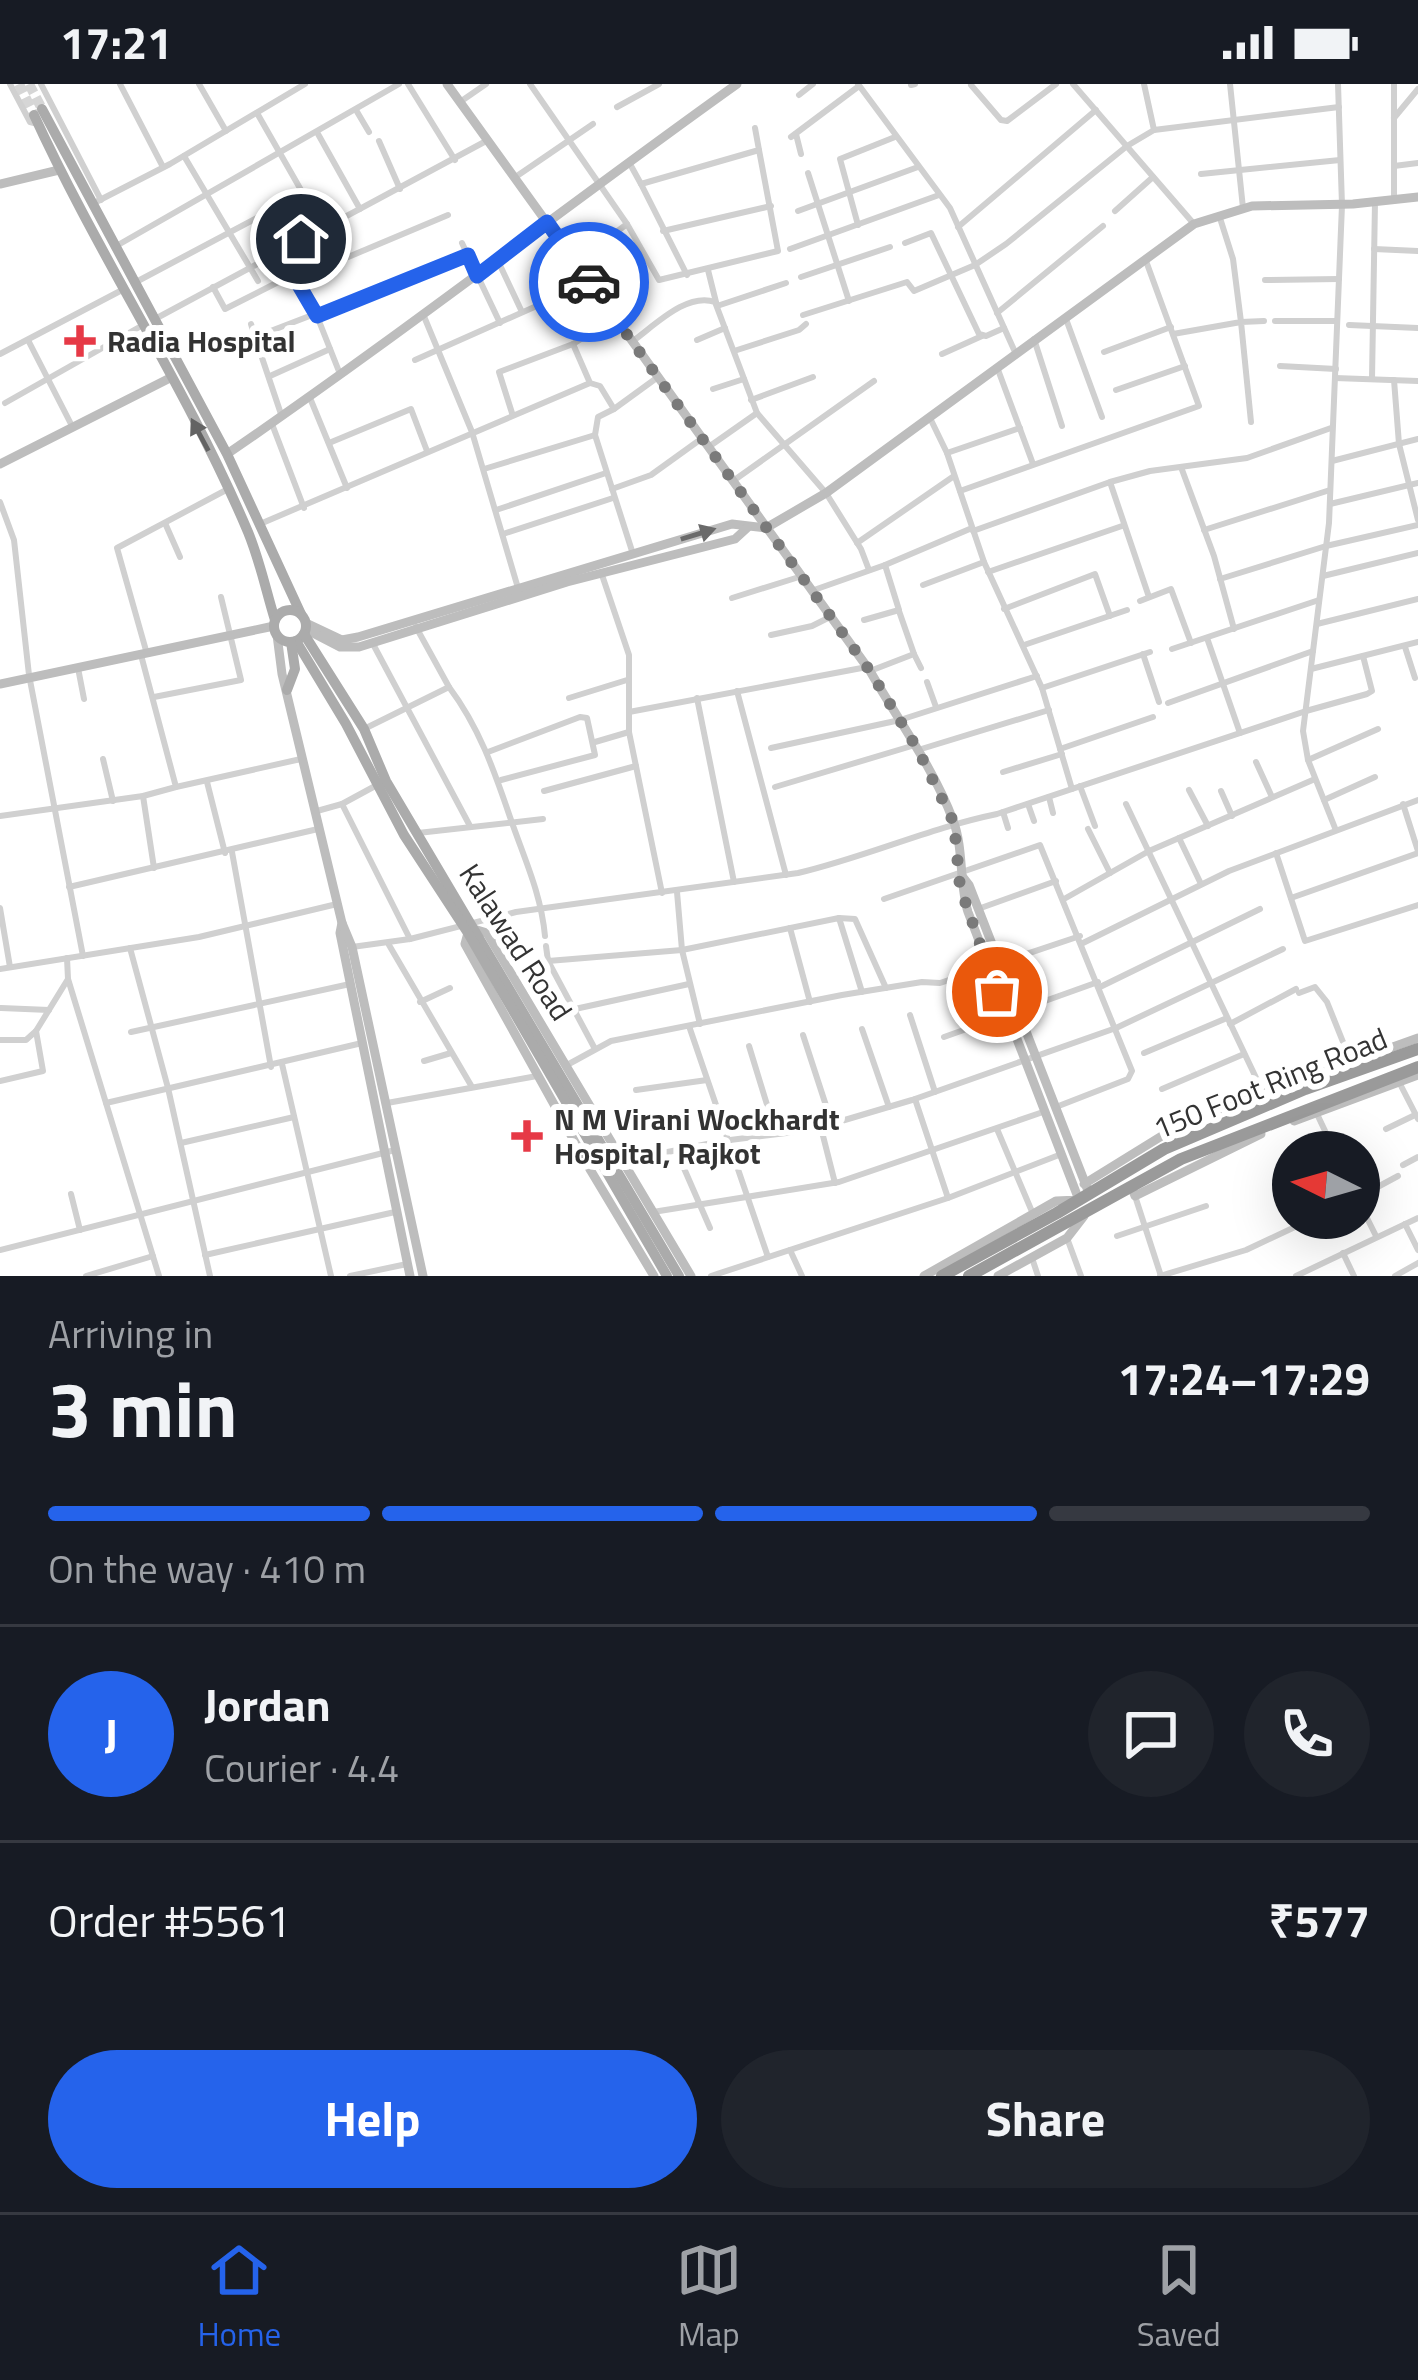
<!DOCTYPE html>
<html lang="en">
<head>
<meta charset="utf-8">
<style>
	:root { --surface:#171b24; --page:#20242c; --text:#f1f3f6; --muted:#9ea1a6; --line:#363941; --accent:#2563eb }
	body { margin:0; font-family:"Titillium Web",sans-serif; background:var(--page); color:var(--text); height:100vh; display:flex; flex-direction:column; font-size:45px; white-space:nowrap }
	* { box-sizing:border-box; margin:0 }
	p { font-size:39px; color:var(--muted) }
	.icon { flex:none; width:66px; height:66px; fill:none; stroke:currentColor; stroke-width:2; stroke-linecap:round; stroke-linejoin:round }
	.map { position:relative; height:1192px; overflow:hidden }
	.side { display:flex; flex-direction:column; background:var(--surface); flex:1 }
	.side>* { flex:none }
	.needle { width:78px; rotate:275deg }
	.tools { position:absolute; left:1272px; top:1047px; display:grid; gap:24px }
	.tools a { display:grid; place-items:center; width:108px; height:108px; border-radius:50%; background:var(--surface); box-shadow:0 12px 48px #0002; font-size:60px }
	.pin { position:absolute; display:grid; place-items:center; width:102px; height:102px; color:#fff; margin:-51px; border:6px solid #fff; border-radius:50%; box-shadow:0 3px 12px #0007 }
	.courier { position:absolute; display:grid; place-items:center; width:120px; height:120px; margin:-60px; border:9px solid #2563eb; border-radius:50%; background:#fff; color:#222; box-shadow:0 3px 15px #0007 }
	.summary em { font-style:normal; font-weight:700 }
	.summary div { display:flex; flex-direction:column-reverse }
	.summary { display:flex; align-items:center; justify-content:space-between; height:204px; padding:0 48px }
	h1 { font-size:78px; font-weight:700; line-height:90px }
	.bar { display:grid; grid-template-columns:repeat(4,1fr); gap:18px 12px; align-content:center; height:144px; padding:0 48px }
	.bar i { height:15px; border-radius:9px; background:var(--line) }
	.bar .on { background:var(--accent) }
	.bar p { grid-column:span 4 }
	.line { display:flex; align-items:center; gap:30px; padding:0 48px; border-top:3px solid var(--line) }
	.line div { flex:1 }
	.round { display:grid; place-items:center; flex:none; width:126px; height:126px; border-radius:63px; background:var(--page) }
	.cta { display:flex; gap:24px; margin-top:auto; padding:24px 48px }
	.cta a { flex:1; height:138px; border-radius:72px; background:var(--accent); color:#fff; font-size:48px; font-weight:700; line-height:138px; text-align:center }
	.cta a+a { background:var(--page); color:var(--text) }
	.status { display:flex; justify-content:space-between; align-items:center; height:84px; padding:0 60px; background:var(--surface); direction:ltr }
	.status svg { height:33px; fill:currentColor }
	.tab-bar { display:flex; justify-content:space-around; align-items:center; height:168px; border-top:3px solid var(--line); background:var(--surface); font-size:33px; color:var(--muted) }
	.tab-bar a { display:grid; justify-items:center; gap:6px }
	.tab-bar .on { color:var(--accent) }
	.map>svg:first-child { display:block }
	.lines { fill:none; stroke-linecap:round; stroke-linejoin:round }
	.primary-tunnel { stroke:#d6d6d6; stroke-width:10; stroke-dasharray:10 5; stroke-linecap:butt }
	.street { stroke:#d0d0d0; stroke-width:6 }
	.secondary { stroke:#bdbdbd; stroke-width:9 }
	.primary { stroke:#ababab; stroke-width:10 }
	.highway { stroke:#9a9a9a; stroke-width:12 }
	.oneway { fill:#636363 }
	.oneway2 { fill:#6a6a6a }
	.done { stroke:#7a7a7a; stroke-width:12; stroke-dasharray:0 21.6 }
	.route { stroke:#2563eb; stroke-width:15 }
	.poi-dot { fill:#e63946; stroke:#fff; stroke-width:4.5 }
	.labels { text-anchor:middle; dominant-baseline:central; stroke-width:12; stroke-linejoin:round; paint-order:stroke }
	.poi-label { font-size:30px; font-weight:bold; fill:#333; stroke:#fff; text-anchor:start }
	.street-label { font-size:30px; fill:#333; stroke:#fff }
</style>
</head>
<body>
<div class="status"><b>17:21</b><svg viewBox="0 0 49 12"><path d="M0 12V9h3v3zM5 12V6h3v6zM10 12V3h3v9zM15 12V0h3v12zM26 1h20v11H26zM47 4h2v5h-2z"/></svg></div>
<div class="map">
<svg width="1418" height="1192" viewBox="0 0 1418 1192">
	<rect width="100%" height="100%" fill="#fff"/>
	<g class="lines">
		<g class="primary-tunnel">
			<path d="M 19,0 L 34,31"/>
			<path d="M 29,0 L 42,25"/>
		</g>
		<g class="street">
			<path d="M 10,0 L 30,38 L 38,40"/>
			<path d="M 41,0 L 101,116"/>
			<path d="M 120,0 L 163,83"/>
			<path d="M 199,0 L 226,47"/>
			<path d="M 408,0 L 455,76"/>
			<path d="M 530,0 L 627,140 L 575,179"/>
			<path d="M 858,0 L 950,124 L 1015,268"/>
			<path d="M 1073,0 L 1194,140"/>
			<path d="M 1230,0 L 1243,124"/>
			<path d="M 911,1 L 915,0"/>
			<path d="M 971,1 L 1001,36 L 1007,37 L 1056,0"/>
			<path d="M 799,11 L 813,0"/>
			<path d="M 460,18 L 486,0"/>
			<path d="M 617,23 L 659,0"/>
			<path d="M 356,26 L 369,48"/>
			<path d="M 257,29 L 341,176 L 448,131"/>
			<path d="M 1394,34 L 1418,5"/>
			<path d="M 1154,46 L 1339,23"/>
			<path d="M 318,50 L 360,125"/>
			<path d="M 796,50 L 801,70"/>
			<path d="M 791,53 L 859,2"/>
			<path d="M 379,57 L 400,105"/>
			<path d="M 184,72 L 258,197"/>
			<path d="M 630,80 L 641,100 L 759,66 L 755,44"/>
			<path d="M 1394,82 L 1418,79"/>
			<path d="M 808,89 L 849,217"/>
			<path d="M 1201,90 L 1340,76"/>
			<path d="M 514,94 L 593,40"/>
			<path d="M 641,100 L 687,191"/>
			<path d="M 1394,115 L 1394,0"/>
			<path d="M 94,119 L 170,80 L 305,0"/>
			<path d="M 798,127 L 918,83"/>
			<path d="M 1115,127 L 1153,93"/>
			<path d="M 627,140 L 659,196 L 778,167 L 759,66"/>
			<path d="M 858,141 L 840,75 L 895,53"/>
			<path d="M 958,143 L 1096,26"/>
			<path d="M 663,147 L 771,122"/>
			<path d="M 462,159 L 500,239"/>
			<path d="M 905,159 L 931,149 L 979,250 L 986,252 L 1004,244"/>
			<path d="M 118,161 L 399,0"/>
			<path d="M 790,165 L 939,111"/>
			<path d="M 1374,165 L 1418,167"/>
			<path d="M 279,167 L 317,232 L 340,290"/>
			<path d="M 498,177 L 522,228"/>
			<path d="M 708,186 L 717,222 L 786,199"/>
			<path d="M 801,193 L 890,163"/>
			<path d="M 1265,196 L 1339,195"/>
			<path d="M 136,198 L 302,110"/>
			<path d="M 213,203 L 225,225 L 292,191"/>
			<path d="M 997,229 L 1103,142"/>
			<path d="M 423,230 L 472,348 L 518,504"/>
			<path d="M 803,231 L 907,198 L 914,207 L 975,181 L 1006,160 L 1127,62 L 1154,46 L 1144,0"/>
			<path d="M 155,235 L 488,56"/>
			<path d="M 1066,235 L 1102,333"/>
			<path d="M 1275,237 L 1337,237"/>
			<path d="M 251,240 L 255,253"/>
			<path d="M 1349,241 L 1418,244"/>
			<path d="M 1173,250 L 1241,238 L 1233,175 L 1219,131"/>
			<path d="M 1034,255 L 1062,342"/>
			<path d="M 28,256 L 72,342"/>
			<path d="M 697,256 L 725,244"/>
			<path d="M 633,257 C 655,241 687,208 715,218 L 757,329 L 826,409 L 861,465 L 869,486"/>
			<path d="M 573,260 L 590,299 L 600,302 L 614,325 L 658,293"/>
			<path d="M 734,267 L 799,246 L 806,240"/>
			<path d="M 1104,268 L 1171,243"/>
			<path d="M 0,270 L 124,205"/>
			<path d="M 942,270 L 982,252"/>
			<path d="M 415,276 L 550,216"/>
			<path d="M 1280,282 L 1336,285"/>
			<path d="M 997,283 L 1033,380"/>
			<path d="M 270,292 L 330,265"/>
			<path d="M 1335,294 L 1418,297"/>
			<path d="M 1372,295 L 1375,118"/>
			<path d="M 1394,296 L 1399,360 L 1418,436"/>
			<path d="M 713,305 L 744,295"/>
			<path d="M 1116,306 L 1185,282"/>
			<path d="M 310,314 L 347,404"/>
			<path d="M 751,316 L 813,293"/>
			<path d="M 5,319 L 143,241"/>
			<path d="M 614,325 L 598,333 L 595,351 L 632,467"/>
			<path d="M 512,329 L 499,288 L 573,260 L 616,233"/>
			<path d="M 282,333 L 255,253 L 468,171"/>
			<path d="M 930,334 L 947,369 L 984,478 L 1042,604 L 1072,705"/>
			<path d="M 1251,338 L 1241,238 L 1264,237"/>
			<path d="M 272,340 L 304,424"/>
			<path d="M 329,359 L 411,325 L 427,367"/>
			<path d="M 710,362 L 757,329"/>
			<path d="M 947,369 L 1020,344"/>
			<path d="M 1332,377 L 1418,355"/>
			<path d="M 1181,383 L 1214,472 L 1234,545"/>
			<path d="M 484,385 L 595,351"/>
			<path d="M 733,397 L 874,297"/>
			<path d="M 1110,398 L 1149,513"/>
			<path d="M 612,405 L 651,391 L 701,355"/>
			<path d="M 960,407 L 1199,322 L 1146,177"/>
			<path d="M 0,418 L 14,456 L 29,591 L 83,872"/>
			<path d="M 1330,420 L 1418,399"/>
			<path d="M 496,426 L 606,389"/>
			<path d="M 165,439 L 180,473"/>
			<path d="M 260,440 L 590,299"/>
			<path d="M 1204,446 L 1330,406"/>
			<path d="M 973,447 L 1110,398 L 1150,387 L 1247,374 L 1331,344"/>
			<path d="M 503,450 L 613,414"/>
			<path d="M 857,459 L 954,392"/>
			<path d="M 885,481 L 972,444"/>
			<path d="M 988,488 L 1122,442"/>
			<path d="M 602,491 L 629,571 L 629,648 L 662,809"/>
			<path d="M 1323,492 L 1418,469"/>
			<path d="M 1220,495 L 1326,462 L 1418,441"/>
			<path d="M 923,501 L 984,478"/>
			<path d="M 814,506 L 885,481 L 899,526 L 864,536"/>
			<path d="M 732,514 L 799,493"/>
			<path d="M 1140,517 L 1171,505 L 1191,559"/>
			<path d="M 1004,525 L 1095,490 L 1110,532"/>
			<path d="M 1317,540 L 1418,515"/>
			<path d="M 771,551 L 812,542 L 830,533"/>
			<path d="M 1207,554 L 1240,649"/>
			<path d="M 373,560 L 470,742"/>
			<path d="M 1024,561 L 1127,526"/>
			<path d="M 1405,563 L 1415,594"/>
			<path d="M 1172,565 L 1319,516"/>
			<path d="M 147,570 L 117,464 L 228,405"/>
			<path d="M 914,570 L 921,584"/>
			<path d="M 1143,570 L 1159,618"/>
			<path d="M 78,584 L 84,615"/>
			<path d="M 1311,585 L 1418,558"/>
			<path d="M 870,587 L 914,570 L 899,527"/>
			<path d="M 927,598 L 936,623"/>
			<path d="M 449,603 C 479,643 494,686 510,733 C 524,774 541,809 545,852"/>
			<path d="M 1042,604 L 1150,568"/>
			<path d="M 737,607 L 786,791"/>
			<path d="M 154,613 L 241,596 L 221,513"/>
			<path d="M 569,614 L 627,596"/>
			<path d="M 697,614 L 734,798"/>
			<path d="M 1168,619 L 1313,567"/>
			<path d="M 629,628 L 867,583"/>
			<path d="M 364,645 L 449,603 L 416,543"/>
			<path d="M 595,658 L 629,648"/>
			<path d="M 771,664 L 900,636 L 1037,592"/>
			<path d="M 1060,665 L 1153,633"/>
			<path d="M 918,666 L 1049,626"/>
			<path d="M 488,668 L 580,633 L 587,634 L 595,671 L 501,696"/>
			<path d="M 103,675 L 113,717"/>
			<path d="M 1308,676 L 1378,645"/>
			<path d="M 1256,678 L 1272,713"/>
			<path d="M 1003,688 L 1062,670"/>
			<path d="M 207,698 L 225,769"/>
			<path d="M 377,701 L 342,720 L 410,855"/>
			<path d="M 1080,702 L 1095,742"/>
			<path d="M 176,703 L 301,675"/>
			<path d="M 775,703 L 915,661"/>
			<path d="M 1189,706 L 1208,742"/>
			<path d="M 544,707 L 636,682"/>
			<path d="M 1221,707 L 1232,732"/>
			<path d="M 143,712 L 154,784"/>
			<path d="M 1049,713 L 1053,729"/>
			<path d="M 1324,716 L 1375,693"/>
			<path d="M 1028,720 L 1034,737"/>
			<path d="M 1126,720 L 1268,1019"/>
			<path d="M 1403,720 L 1418,767"/>
			<path d="M 317,727 L 342,720"/>
			<path d="M 1003,728 L 1008,744"/>
			<path d="M 0,732 L 143,712 L 176,703 L 141,571"/>
			<path d="M 1335,744 L 1308,676 L 1303,647 L 1329,439 L 1342,121 L 1338,0"/>
			<path d="M 1088,745 L 1110,789"/>
			<path d="M 418,749 L 543,735"/>
			<path d="M 1179,754 L 1201,800"/>
			<path d="M 232,768 L 271,983"/>
			<path d="M 1276,769 L 1305,857 L 1418,821"/>
			<path d="M 69,803 L 318,745"/>
			<path d="M 677,808 L 682,866 L 700,940"/>
			<path d="M 1291,814 L 1418,769"/>
			<path d="M 884,815 L 1040,761 L 1132,987 L 1128,995 L 1056,1023"/>
			<path d="M 1064,815 L 1149,767 L 1315,695"/>
			<path d="M 0,824 L 10,883"/>
			<path d="M 978,825 L 1056,797"/>
			<path d="M 839,834 L 855,835 L 886,904"/>
			<path d="M 790,844 L 810,918"/>
			<path d="M 1083,859 L 1229,787 L 1418,716"/>
			<path d="M 389,861 L 472,1003"/>
			<path d="M 546,862 L 548,877 L 682,866 L 839,834 L 862,908"/>
			<path d="M 352,863 L 410,855 L 516,828 L 798,789 C 866,773 929,744 997,730 L 1306,627 L 1367,610 L 1372,607 L 1363,572"/>
			<path d="M 130,864 L 168,1004 L 210,1192"/>
			<path d="M 0,885 L 199,853 L 337,820"/>
			<path d="M 513,893 L 534,880 L 548,877 L 595,965"/>
			<path d="M 68,895 L 159,1192"/>
			<path d="M 1100,903 L 1260,825"/>
			<path d="M 1299,909 L 1315,903 L 1327,918 L 1351,978"/>
			<path d="M 420,918 L 450,904"/>
			<path d="M 1,924 L 49,926"/>
			<path d="M 575,925 L 689,900"/>
			<path d="M 1017,927 L 1098,898"/>
			<path d="M 910,931 L 935,1008"/>
			<path d="M 1230,940 L 1296,905"/>
			<path d="M 689,942 L 768,1173"/>
			<path d="M 862,945 L 889,1023"/>
			<path d="M 131,948 L 350,900"/>
			<path d="M 803,951 L 832,1040"/>
			<path d="M 944,953 L 1006,931"/>
			<path d="M 0,956 L 26,956 L 36,947 L 68,895 L 67,874"/>
			<path d="M 749,962 L 776,1050"/>
			<path d="M 1144,969 L 1227,934"/>
			<path d="M 424,977 L 451,969"/>
			<path d="M 282,980 L 331,1192"/>
			<path d="M 567,981 L 611,957 L 842,911 L 922,898 L 940,899 L 1080,852"/>
			<path d="M 1398,996 L 1418,1035"/>
			<path d="M 0,997 L 43,987 L 36,947"/>
			<path d="M 1162,1005 L 1244,970"/>
			<path d="M 636,1006 L 707,996"/>
			<path d="M 915,1015 L 948,1114 L 1059,1071"/>
			<path d="M 106,1019 L 362,959"/>
			<path d="M 387,1019 L 537,992"/>
			<path d="M 1317,1030 L 1335,1068"/>
			<path d="M 821,1044 L 835,1099"/>
			<path d="M 997,1045 L 1033,1130"/>
			<path d="M 1386,1045 L 1415,1031"/>
			<path d="M 181,1059 L 294,1033"/>
			<path d="M 676,1066 L 710,1144"/>
			<path d="M 623,1077 L 722,1057 L 811,1046 L 912,1016 L 1116,944 L 1283,865"/>
			<path d="M 1403,1081 L 1418,1073"/>
			<path d="M 71,1110 L 80,1146"/>
			<path d="M 1135,1112 L 1161,1192"/>
			<path d="M 1359,1113 L 1398,1092"/>
			<path d="M 1359,1118 L 1376,1152"/>
			<path d="M 653,1128 L 839,1098 L 1043,1028"/>
			<path d="M 1405,1140 L 1418,1166"/>
			<path d="M 1117,1152 L 1206,1122"/>
			<path d="M 1067,1154 L 1081,1192"/>
			<path d="M 0,1166 L 395,1066"/>
			<path d="M 790,1166 L 802,1192"/>
			<path d="M 1343,1169 L 1354,1192"/>
			<path d="M 205,1171 L 395,1128"/>
			<path d="M 1032,1174 L 1038,1192"/>
			<path d="M 86,1192 L 153,1172"/>
			<path d="M 350,1192 L 407,1180"/>
			<path d="M 711,1192 L 948,1114"/>
			<path d="M 1160,1192 L 1246,1166 L 1314,1134"/>
			<path d="M 1296,1192 L 1418,1134"/>
			<path d="M 1395,1192 L 1418,1179"/>
		</g>
		<g class="secondary">
			<path d="M 447,0 L 870,587 C 898,636 933,683 953,736 C 964,765 959,799 968,828 L 1079,1116 L 1056,1117 L 924,1192"/>
			<path d="M 0,100 L 59,86"/>
			<path d="M 227,370 C 401,251 566,122 737,0"/>
			<path d="M 0,380 L 170,294"/>
			<path d="M 306,539 L 342,556 L 358,553 L 732,440 L 766,444 L 826,409 L 1194,140 L 1252,122 L 1353,120 L 1418,113"/>
			<path d="M 313,549 L 340,563 L 359,563 L 567,498 L 735,455 L 747,444"/>
			<path d="M 277,551 L 282,590 L 342,839 L 340,849 L 410,1192"/>
			<path d="M 0,600 L 274,542"/>
			<path d="M 962,792 L 969,801 L 1087,1104"/>
			<path d="M 342,839 L 352,863 L 423,1192"/>
			<path d="M 477,846 L 487,849 L 691,1192"/>
			<path d="M 468,849 L 465,860 L 591,1087 L 654,1192"/>
			<path d="M 1294,1037 L 1418,991"/>
			<path d="M 1084,1100 L 1186,1037 L 1418,954"/>
			<path d="M 1132,1104 L 1135,1112 L 1261,1050"/>
			<path d="M 998,1192 L 1067,1154 L 1084,1132"/>
		</g>
		<g class="primary">
			<path d="M 42,25 L 227,370 L 301,530"/>
			<path d="M 34,31 C 99,173 187,304 248,448 C 260,477 266,507 275,536"/>
			<circle cx="290" cy="542" r="16"/>
			<path d="M 304,550 L 364,645 L 386,697 L 679,1192"/>
			<path d="M 296,557 L 346,640 L 404,751 L 468,849 L 667,1192"/>
			<path d="M 287,606 L 295,585 L 291,558"/>
		</g>
		<g class="highway">
			<path d="M 942,1192 L 1057,1129 L 1164,1065 L 1305,1005 L 1418,965"/>
			<path d="M 969,1192 L 1181,1075 L 1418,983"/>
		</g>
	</g>
	<defs><path id="oneway-solid" d="M-6-.8H1V-3.2L6.5 0L1 3.2V.8H-6Z" transform="scale(3)"/></defs>
	<use class="oneway" href="#oneway-solid" transform="translate(200 351) rotate(-118)"/>
	<use class="oneway2" href="#oneway-solid" transform="translate(698 450) rotate(-17)"/>
	<g class="lines">
		<path class="done" d="M 589,198 L 870,587 L 918,666 L 954,739 L 960,803 L 997,908"/>
		<path class="route" d="M 301,155 L 279,167 L 317,232 L 468,171 L 477,192 L 547,138 L 589,198"/>
	</g>
	<g class="poi-dot">
		<path d="M74 239h12v12h12v12h-12v12h-12v-12h-12v-12h12z"/>
		<path d="M521 1034h12v12h12v12h-12v12h-12v-12h-12v-12h12z"/>
	</g>
	<g class="labels">
		<g class="poi-label">
			<text x="107" y="257">Radia Hospital</text>
			<text x="554" y="1035">N M Virani Wockhardt<tspan x="554" dy="34">Hospital, Rajkot</tspan></text>
		</g>
		<g class="street-label">
			<text transform="translate(516 858) rotate(57)">Kalawad Road</text>
			<text transform="translate(1270 999) rotate(-22)">150 Foot Ring Road</text>
		</g>
	</g>
</svg>
<div class="tools">
<a><svg class="needle" viewBox="-14 -14 28 28"><path d="M0-13l5 13h-10z" fill="#e53935"/><path d="M0 13l5-13h-10z" fill="#9ea1a6"/></svg></a>
</div>
<div class="pin" style="left:997px;top:908px;background:#ea580c"><svg class="icon" aria-label="bag" viewBox="0 0 24 24"><path d="M5 8h14l-1 12H6zM9 8a3 3 0 0 1 6 0"/></svg></div>
<div class="pin" style="left:301px;top:155px;background:#1f2937"><svg class="icon" aria-label="home" viewBox="0 0 24 24"><path d="M3 11l9-7 9 7M6 9v11h12V9"/></svg></div>
<div class="courier" style="left:589px;top:198px"><svg class="icon" aria-label="car" viewBox="0 0 24 24"><path d="M5 17H2v-5l4-1 3-4h7l3 4 3 1v5h-3M9 17h6M6 11h13"/><circle cx="7" cy="17" r="2"/><circle cx="17" cy="17" r="2"/></svg></div>
</div>
<section class="side">
<div class="summary"><div><h1>3 min</h1><p>Arriving in</p></div><em>17:24–17:29</em></div>
<div class="bar"><i class="on"></i><i class="on"></i><i class="on"></i><i></i><p>On the way · 410 m</p></div>
<div class="line" style="height:216px"><b class="round" style="background:var(--accent);color:#fff">J</b><div><b>Jordan</b><p>Courier · 4.4</p></div><a class="round"><svg class="icon" aria-label="chat" viewBox="0 0 24 24"><path d="M4 5h16v11H9l-5 4z"/></svg></a><a class="round"><svg class="icon" aria-label="phone" viewBox="0 0 24 24"><path d="M5 4h4l2 5-3 2q2 4 5 5l2-3 5 2v4C11 20 4 13 5 4z"/></svg></a></div>
<div class="line" style="height:156px"><div>Order #5561</div><b>₹577</b></div>
<div class="cta"><a>Help</a><a>Share</a></div>
</section>
<nav class="tab-bar">
<a class="on"><svg class="icon" aria-label="home" viewBox="0 0 24 24"><path d="M3 11l9-7 9 7M6 9v11h12V9"/></svg>Home</a>
<a><svg class="icon" aria-label="map" viewBox="0 0 24 24"><path d="M3 6l6-2 6 2 6-2v14l-6 2-6-2-6 2zM9 4v14M15 6v14"/></svg>Map</a>
<a><svg class="icon" aria-label="saved" viewBox="0 0 24 24"><path d="M7 4h10v16l-5-4-5 4z"/></svg>Saved</a>
</nav>
</body>
</html>
